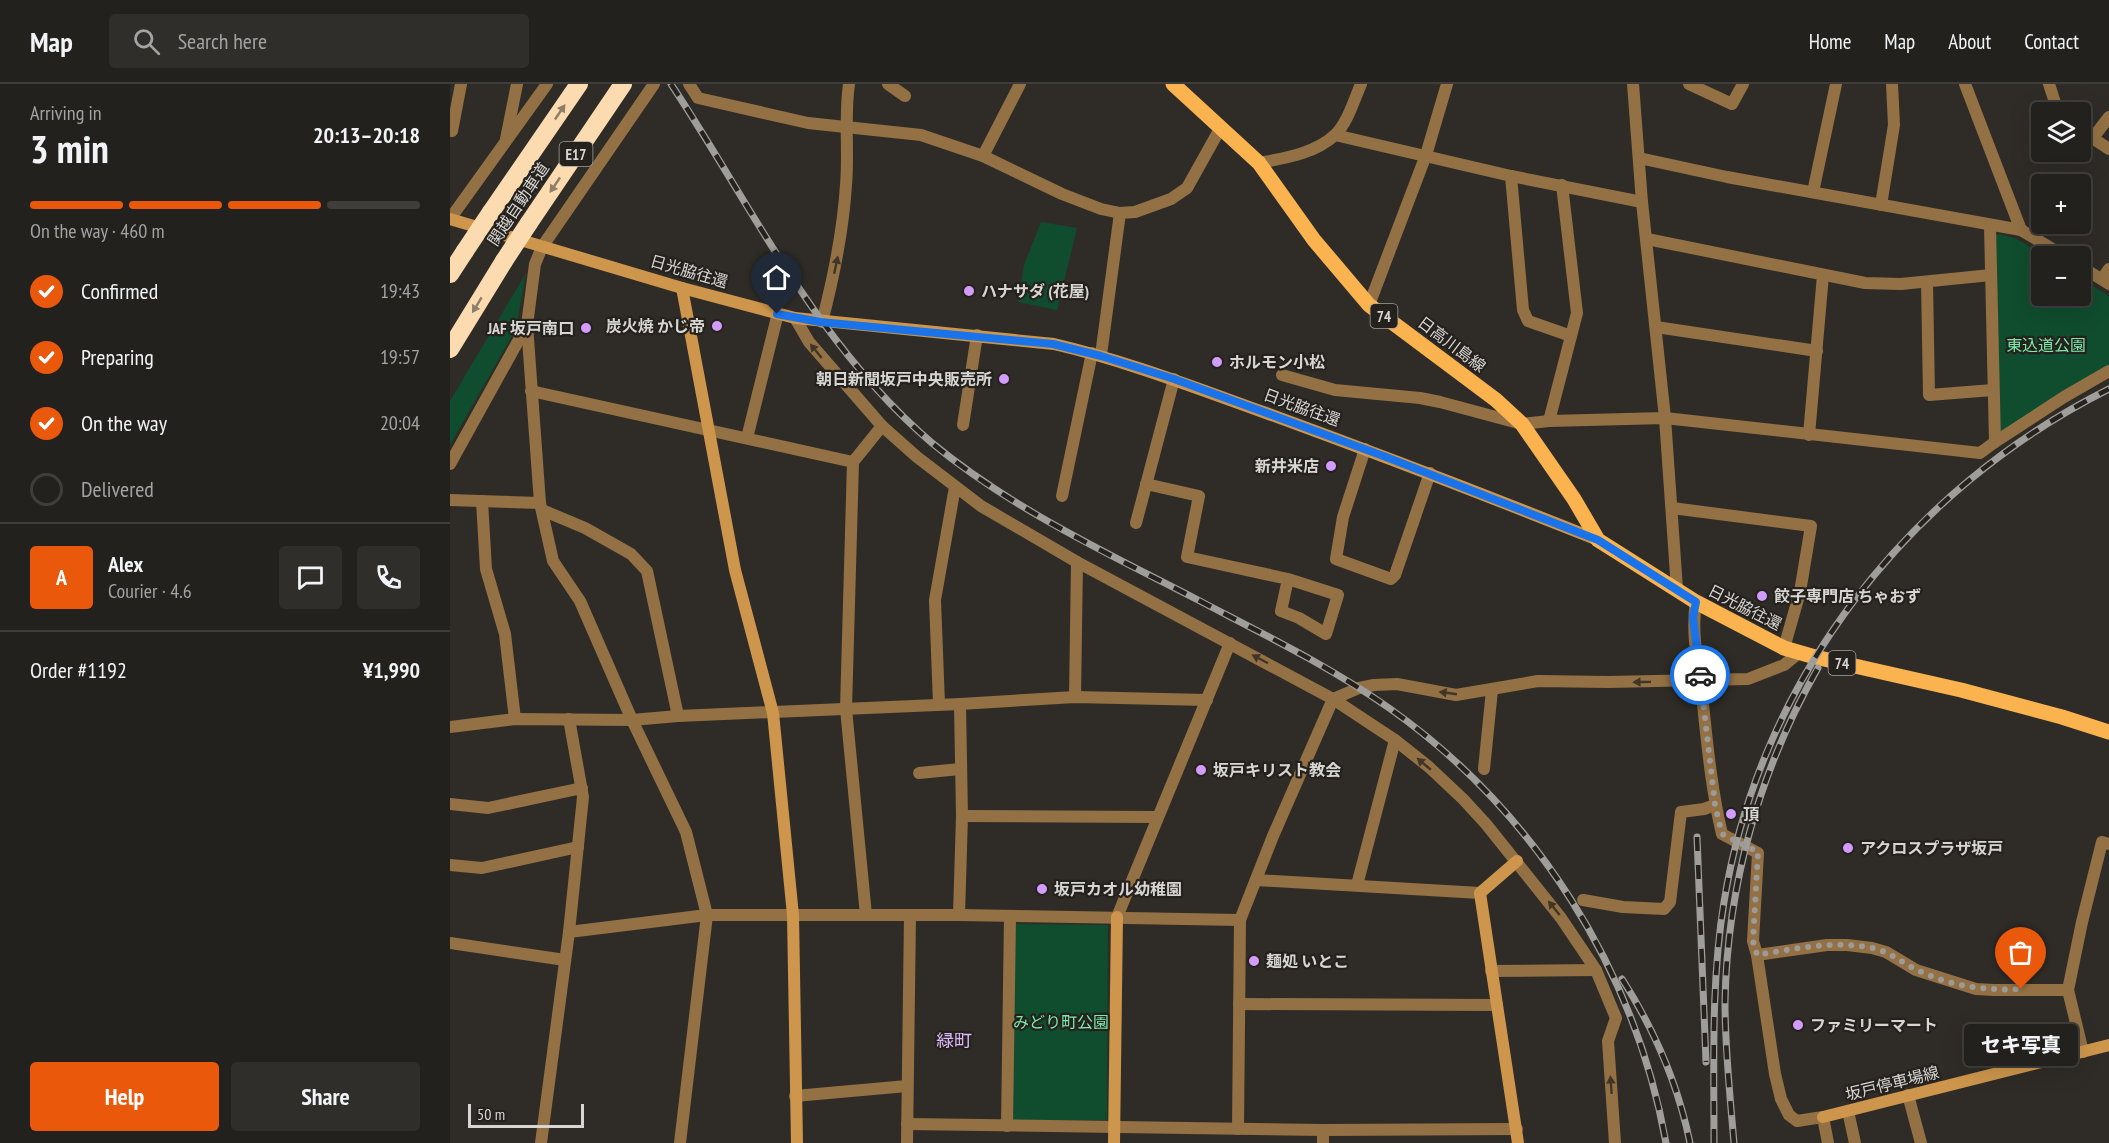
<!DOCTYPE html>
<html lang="en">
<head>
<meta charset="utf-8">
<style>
	:root { --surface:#23211d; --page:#2f2e2a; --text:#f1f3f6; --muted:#a3a3a4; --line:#403e3b; --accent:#ea580c }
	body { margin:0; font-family:"PT Sans Narrow","Noto Sans JP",sans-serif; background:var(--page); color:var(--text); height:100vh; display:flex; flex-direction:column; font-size:22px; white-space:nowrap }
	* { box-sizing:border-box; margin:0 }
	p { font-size:20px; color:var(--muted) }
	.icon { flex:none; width:33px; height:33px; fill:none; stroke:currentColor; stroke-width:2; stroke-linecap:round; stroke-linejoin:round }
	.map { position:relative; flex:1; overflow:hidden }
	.panel { display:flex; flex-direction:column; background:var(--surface); width:450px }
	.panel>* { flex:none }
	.fabs { position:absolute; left:1581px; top:18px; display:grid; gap:12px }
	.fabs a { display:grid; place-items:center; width:60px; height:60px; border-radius:6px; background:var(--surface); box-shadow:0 6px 24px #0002,0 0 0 2px var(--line); font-size:30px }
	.scale { position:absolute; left:18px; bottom:15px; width:116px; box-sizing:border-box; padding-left:6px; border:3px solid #d8d6d3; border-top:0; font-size:16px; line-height:21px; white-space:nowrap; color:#d8d6d3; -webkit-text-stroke:4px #25221e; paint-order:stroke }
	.pin { position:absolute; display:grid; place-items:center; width:51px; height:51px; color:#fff; margin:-62px -26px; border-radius:50% 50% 50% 0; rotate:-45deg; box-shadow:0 0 6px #0007 }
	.pin .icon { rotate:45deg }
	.courier { position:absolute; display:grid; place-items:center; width:60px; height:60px; margin:-30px; border:4px solid #1a73e8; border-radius:50%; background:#fff; color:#222; box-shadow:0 2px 8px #0007 }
	.bubble { position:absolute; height:42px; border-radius:6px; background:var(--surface); box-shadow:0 6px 24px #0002,0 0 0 2px var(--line); font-size:20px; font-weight:800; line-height:42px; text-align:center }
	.overview em { font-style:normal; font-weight:800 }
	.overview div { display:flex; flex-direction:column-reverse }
	.overview { display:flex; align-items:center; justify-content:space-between; height:102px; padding:0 30px }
	h1 { font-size:39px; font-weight:800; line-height:45px }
	.bar { display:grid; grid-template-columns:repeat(4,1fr); gap:9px 6px; align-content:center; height:72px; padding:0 30px }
	.bar i { height:8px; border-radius:4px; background:var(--line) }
	.bar .on { background:var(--accent) }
	.bar p { grid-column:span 4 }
	.line { display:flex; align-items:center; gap:15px; padding:0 30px; border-top:2px solid var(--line) }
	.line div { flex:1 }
	.round { display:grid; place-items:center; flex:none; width:63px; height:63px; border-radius:6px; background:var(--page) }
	ol { padding:0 30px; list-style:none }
	li { display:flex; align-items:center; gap:18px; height:66px }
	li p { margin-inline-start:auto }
	li .icon { padding:6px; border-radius:50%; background:var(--accent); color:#fff; stroke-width:4 }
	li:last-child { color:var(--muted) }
	li i { width:33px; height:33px; border:3px solid var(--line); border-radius:50% }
	.button { display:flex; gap:12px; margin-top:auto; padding:12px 30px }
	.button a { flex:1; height:69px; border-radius:6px; background:var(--accent); color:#fff; font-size:24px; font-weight:800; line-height:69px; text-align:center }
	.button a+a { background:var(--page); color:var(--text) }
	header { display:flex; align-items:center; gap:36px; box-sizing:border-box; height:84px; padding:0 30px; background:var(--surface); border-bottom:2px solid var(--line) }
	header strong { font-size:28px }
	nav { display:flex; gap:33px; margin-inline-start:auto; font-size:21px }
	.search { width:420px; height:54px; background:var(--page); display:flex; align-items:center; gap:15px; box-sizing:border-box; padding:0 21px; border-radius:6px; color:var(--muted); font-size:22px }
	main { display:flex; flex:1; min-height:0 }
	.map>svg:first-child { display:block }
	.green { fill:#104c2e }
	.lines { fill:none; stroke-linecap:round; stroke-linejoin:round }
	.street { stroke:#937144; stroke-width:12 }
	.secondary { stroke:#cd964c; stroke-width:12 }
	.primary { stroke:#fab34f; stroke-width:15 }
	.highway { stroke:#fcdbb1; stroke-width:18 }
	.rail-casing { stroke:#a09e9a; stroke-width:7 }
	.rail { stroke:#25221e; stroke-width:4.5; stroke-dasharray:14; stroke-linecap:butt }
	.highway-bridge { stroke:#fcdbb1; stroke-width:18 }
	.oneway { fill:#907e68 }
	.oneway2 { fill:#403628 }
	.done { stroke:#9d9a97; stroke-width:6; stroke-dasharray:0 10.8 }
	.route { stroke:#1a73e8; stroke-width:8 }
	.poi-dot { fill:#d39cfc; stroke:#25221e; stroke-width:2 }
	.labels { text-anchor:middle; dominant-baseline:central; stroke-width:4.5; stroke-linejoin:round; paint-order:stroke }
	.shield { fill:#25221e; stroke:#a2a09d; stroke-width:1.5 }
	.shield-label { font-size:15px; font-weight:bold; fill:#d8d6d3 }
	.street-label { font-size:16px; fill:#d8d6d3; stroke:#25221e }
	.poi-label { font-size:16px; font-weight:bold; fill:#d8d6d3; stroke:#25221e; text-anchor:start }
	.park-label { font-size:16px; fill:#7ceaab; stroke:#25221e }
	.neighbourhood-label { font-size:18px; fill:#ddb7fa; stroke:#25221e }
</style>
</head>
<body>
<header>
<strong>Map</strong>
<div class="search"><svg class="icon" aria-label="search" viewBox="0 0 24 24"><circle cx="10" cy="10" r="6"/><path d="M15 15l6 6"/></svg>Search here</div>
<nav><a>Home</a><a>Map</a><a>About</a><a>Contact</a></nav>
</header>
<main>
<section class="panel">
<div class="overview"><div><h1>3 min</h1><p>Arriving in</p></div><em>20:13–20:18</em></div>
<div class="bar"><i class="on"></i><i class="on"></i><i class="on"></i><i></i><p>On the way · 460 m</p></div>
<ol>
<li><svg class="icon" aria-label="check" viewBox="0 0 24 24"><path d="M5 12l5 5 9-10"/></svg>Confirmed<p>19:43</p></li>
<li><svg class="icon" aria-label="check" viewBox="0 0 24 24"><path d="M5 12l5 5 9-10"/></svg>Preparing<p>19:57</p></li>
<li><svg class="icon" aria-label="check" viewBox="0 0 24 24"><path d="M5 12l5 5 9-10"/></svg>On the way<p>20:04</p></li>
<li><i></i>Delivered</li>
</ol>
<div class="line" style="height:108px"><b class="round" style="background:var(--accent);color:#fff">A</b><div><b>Alex</b><p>Courier · 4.6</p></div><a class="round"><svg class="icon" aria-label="chat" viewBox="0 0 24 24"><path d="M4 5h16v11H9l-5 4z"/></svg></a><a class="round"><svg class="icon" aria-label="phone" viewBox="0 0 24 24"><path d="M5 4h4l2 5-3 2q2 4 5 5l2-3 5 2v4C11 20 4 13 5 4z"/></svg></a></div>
<div class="line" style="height:78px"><div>Order #1192</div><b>¥1,990</b></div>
<div class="button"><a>Help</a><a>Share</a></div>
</section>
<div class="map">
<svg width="1659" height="1059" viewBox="0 0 1659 1059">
	<rect width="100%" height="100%" fill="#2f2c27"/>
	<g class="green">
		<path d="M 591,138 L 627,144 L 607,226 L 568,218 L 574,181 Z"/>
		<path d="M 1548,150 L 1565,154 L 1596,172 L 1592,172 L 1592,212 L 1630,212 L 1631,194 L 1659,212 L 1659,282 L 1552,348 L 1548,346 L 1543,154 Z"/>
		<path d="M 76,189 L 66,245 L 0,361 L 0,317 Z"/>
		<path d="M 564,840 L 658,841 L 657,1036 L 563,1036 Z"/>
	</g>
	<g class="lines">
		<g class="street">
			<path d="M 239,0 L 248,14 L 358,39 L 471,51 L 533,72 L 570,0"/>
			<path d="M 438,0 L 455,12"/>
			<path d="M 1183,0 L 1192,118 L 1215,334 L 1227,505"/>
			<path d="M 1239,0 L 1282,20 L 1293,0"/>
			<path d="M 1515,0 L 1571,146"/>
			<path d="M 1599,0 L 1608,28"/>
			<path d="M 1630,46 L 1659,65"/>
			<path d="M 2,47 L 11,0"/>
			<path d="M 885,51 L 1061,92 L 1192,118"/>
			<path d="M 56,55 L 67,0"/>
			<path d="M 1642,55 L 1659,33"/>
			<path d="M 533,72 L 612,110 L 651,125 L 670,129 L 685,128 L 721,115 L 737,104 L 771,43"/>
			<path d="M 1189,74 L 1277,93 L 1571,146 L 1614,172"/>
			<path d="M 809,79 C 835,74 864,70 885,51 C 898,38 904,16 911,0"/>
			<path d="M 1061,92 L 1073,226 L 1078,237 L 1121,252"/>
			<path d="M 1363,108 L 1386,0"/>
			<path d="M 1431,121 L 1444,41 L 1442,0"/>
			<path d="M 0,135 L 97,0"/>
			<path d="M 1197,155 L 1415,199 L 1451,200 L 1541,191"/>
			<path d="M 1630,182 L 1659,200"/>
			<path d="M 1652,195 L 1659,185"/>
			<path d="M 1477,198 L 1479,311 L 1543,306"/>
			<path d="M 919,221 L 976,71 L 997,0"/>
			<path d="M 345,234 L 359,258 L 432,342 L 467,373 L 531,422 L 627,478 L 883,615 L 945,656 L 979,683 L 1013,715 L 1036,740 L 1111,834 L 1146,886 L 1166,934 L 1158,957 L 1165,1059"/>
			<path d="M 372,238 C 384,192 393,148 396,101 C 399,68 394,34 399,0"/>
			<path d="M 77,241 L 90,419 L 103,477 L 130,517 L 182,636 L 236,748 L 257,831 L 230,1059"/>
			<path d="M 1206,243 L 1367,267"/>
			<path d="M 651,271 L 670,129"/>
			<path d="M 832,291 L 885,306 L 970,314 L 990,318 L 1072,340 L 1099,337 L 1215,334 L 1530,369 L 1545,358 L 1540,142"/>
			<path d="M 81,307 L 403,378"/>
			<path d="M 1099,337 L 1127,229 L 1112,101"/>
			<path d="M 513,341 L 527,251"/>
			<path d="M 1359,351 L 1373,191"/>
			<path d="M 297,354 L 328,229"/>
			<path d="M 1545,358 L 1614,313 L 1659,287"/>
			<path d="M 915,365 L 893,433 L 886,475 L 941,495 L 945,491 L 980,389"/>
			<path d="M 0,380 L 77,241 L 85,180 L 92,163 L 204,0"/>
			<path d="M 696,400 L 749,412 L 737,473 L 838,495 L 888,511 L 876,550 L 849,534 L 831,527 L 838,495"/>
			<path d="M 612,412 L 642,269"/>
			<path d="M 0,416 L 90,419"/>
			<path d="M 32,417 L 36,485 L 55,550 L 65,635"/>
			<path d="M 1222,424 L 1361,442 L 1350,508 L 1334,564"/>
			<path d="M 92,426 L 135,444 L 181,470 L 197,487 L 228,632"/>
			<path d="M 686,439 L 724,295"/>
			<path d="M 1246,518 C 1241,548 1248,581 1252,611 C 1257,657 1261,704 1272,750 L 1308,769 L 1303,857 L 1307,871 L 1325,990 L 1331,1015 L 1339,1031 L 1347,1037 L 1373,1033 L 1378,1059"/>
			<path d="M 625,613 L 627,478"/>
			<path d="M 489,620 L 485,516 L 505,403"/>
			<path d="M 0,643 L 65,635 L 182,636 L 228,632 L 510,620 L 625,613 L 757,616"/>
			<path d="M 1034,685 L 1042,606"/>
			<path d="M 469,689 L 510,685"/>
			<path d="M 0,720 L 38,724 L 132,704"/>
			<path d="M 512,732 L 707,733"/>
			<path d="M 0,781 L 32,784 L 128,763"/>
			<path d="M 806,796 L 1030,809"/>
			<path d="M 907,801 L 945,656"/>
			<path d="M 1133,816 L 1173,823 L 1214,825 L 1220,818 L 1231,728 L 1254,725 L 1265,721"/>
			<path d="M 416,831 L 396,625 L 403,378 L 432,342"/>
			<path d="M 509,831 L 512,732 L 510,620"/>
			<path d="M 667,833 L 780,559"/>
			<path d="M 119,848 L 257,831 L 509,831 L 790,836"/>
			<path d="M 0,859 L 115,876"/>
			<path d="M 1307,871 L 1377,861 L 1397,861 L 1422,864 L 1436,868 L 1466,886 L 1526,905 L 1544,906 L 1618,906 L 1633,968"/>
			<path d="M 1041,887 L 1146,886"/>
			<path d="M 1618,906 L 1632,838 L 1652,758 L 1659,760"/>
			<path d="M 789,920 L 1047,921"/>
			<path d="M 1458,1011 L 1471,1059"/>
			<path d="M 345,1012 L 457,1002"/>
			<path d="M 1398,1027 L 1405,1059"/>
			<path d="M 457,1040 L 873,1046 L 1067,1045"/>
			<path d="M 557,1042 L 560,832"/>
			<path d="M 788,1045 L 790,836 L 823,752 L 883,615 L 909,604 L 924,601 L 947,600 L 1006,611 L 1088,597 L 1159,598 L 1298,595 L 1334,581 L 1350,568"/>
			<path d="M 91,1059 L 119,848 L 133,713 L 119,635"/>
			<path d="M 457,1059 L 460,831"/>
			<path d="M 873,1059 L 873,1046"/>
		</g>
		<g class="secondary">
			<path d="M 0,135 L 232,204 L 345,234 L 604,260 C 677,277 746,304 816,329 C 928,370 1038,412 1148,456"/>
			<path d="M 232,204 L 285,486 L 323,629 L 343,831 L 347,1059"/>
			<path d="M 1067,777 L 1030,809 L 1068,1059"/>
			<path d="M 1373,1033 L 1659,961"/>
			<path d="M 664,1059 L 667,833"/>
		</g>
		<path class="primary" d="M 723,0 L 809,79 L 864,156 L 919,221 L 1046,316 L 1072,340 L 1124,415 L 1148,456 L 1246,518 L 1334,564 L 1365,573 L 1511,606 L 1612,633 L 1659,648"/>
		<g class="highway">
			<path d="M 41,128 L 129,0"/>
			<path d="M 79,139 L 173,0"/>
			<path d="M 0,190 L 15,167"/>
			<path d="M 0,265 L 54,177"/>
		</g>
		<g class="rail-casing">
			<g id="rail">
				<path d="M 221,0 C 303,124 367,261 482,359 C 562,425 657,469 748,516 C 813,550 879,582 939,624 C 1084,726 1185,885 1216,1059"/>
				<path d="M 1247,753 L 1256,978"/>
				<path d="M 1172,895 C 1204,945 1228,1000 1240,1059"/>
				<path d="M 1264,1059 C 1264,979 1261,897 1274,818 C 1310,595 1459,405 1659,305"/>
				<path d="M 1284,1059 C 1280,1012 1275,965 1275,918 C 1277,801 1310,685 1368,584"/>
			</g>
		</g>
		<use href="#rail" class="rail"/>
		<g class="highway-bridge">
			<path d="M 15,167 L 41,128"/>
			<path d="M 54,177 L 79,139"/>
		</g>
	</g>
	<defs><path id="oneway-solid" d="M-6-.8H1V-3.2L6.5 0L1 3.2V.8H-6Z" transform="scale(1.5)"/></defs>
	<g class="oneway">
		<use href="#oneway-solid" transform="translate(110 28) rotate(-56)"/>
		<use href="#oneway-solid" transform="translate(105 101) rotate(124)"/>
		<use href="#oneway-solid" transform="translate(27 221) rotate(121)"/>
	</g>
	<g class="oneway2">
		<use href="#oneway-solid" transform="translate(386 181) rotate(-78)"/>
		<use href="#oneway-solid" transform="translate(366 267) rotate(-129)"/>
		<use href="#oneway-solid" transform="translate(810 575) rotate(-152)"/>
		<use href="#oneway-solid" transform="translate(1192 598) rotate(179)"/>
		<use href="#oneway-solid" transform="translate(998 609) rotate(-172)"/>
		<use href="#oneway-solid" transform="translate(974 680) rotate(-140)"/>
		<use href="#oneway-solid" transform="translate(1104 824) rotate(-129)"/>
		<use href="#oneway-solid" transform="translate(1161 1001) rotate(-94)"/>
	</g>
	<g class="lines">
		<path class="done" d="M 1250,591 L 1265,721 L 1272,750 L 1308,768 L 1303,857 L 1307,871 C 1344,865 1384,856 1422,864 C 1439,867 1452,879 1467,886 C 1500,902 1535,907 1571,905"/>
		<path class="route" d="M 327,230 L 370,238 L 603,260 L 651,272 L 724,295 L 936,373 L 1148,456 L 1246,518 L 1243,533 L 1250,591"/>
	</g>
	<g class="poi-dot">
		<circle cx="519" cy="207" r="6"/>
		<circle cx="267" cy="242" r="6"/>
		<circle cx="136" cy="244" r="6"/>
		<circle cx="767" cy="278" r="6"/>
		<circle cx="554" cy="295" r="6"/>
		<circle cx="881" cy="382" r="6"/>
		<circle cx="1312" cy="512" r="6"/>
		<circle cx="751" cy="686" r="6"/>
		<circle cx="1281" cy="730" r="6"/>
		<circle cx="1398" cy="764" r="6"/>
		<circle cx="592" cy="805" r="6"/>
		<circle cx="804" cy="877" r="6"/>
		<circle cx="1348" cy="941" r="6"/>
	</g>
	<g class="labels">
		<g class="shield">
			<rect x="109.5" y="58" width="33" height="24" rx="4.5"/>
			<rect x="920.5" y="220" width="27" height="24" rx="4.5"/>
			<rect x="1378.5" y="567" width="27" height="24" rx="4.5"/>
		</g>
		<g class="shield-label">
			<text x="126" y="70">E17</text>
			<text x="934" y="232">74</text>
			<text x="1392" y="579">74</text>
		</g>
		<g class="street-label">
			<text transform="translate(68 120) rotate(-56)">関越自動車道</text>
			<text transform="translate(239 187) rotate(16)">日光脇往還</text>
			<text transform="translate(1002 260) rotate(37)">日高川島線</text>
			<text transform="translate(852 323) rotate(20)">日光脇往還</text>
			<text transform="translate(1295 523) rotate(27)">日光脇往還</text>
			<text transform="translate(1442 999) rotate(-14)">坂戸停車場線</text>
		</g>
		<g class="poi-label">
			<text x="531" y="207">ハナサダ (花屋)</text>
			<text x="255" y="242" text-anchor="end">炭火焼 かじ帝</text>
			<text x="124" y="244" text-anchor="end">JAF 坂戸南口</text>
			<text x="779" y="278">ホルモン小松</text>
			<text x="542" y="295" text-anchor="end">朝日新聞坂戸中央販売所</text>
			<text x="869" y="382" text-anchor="end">新井米店</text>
			<text x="1324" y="512">餃子専門店 ちゃおず</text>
			<text x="763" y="686">坂戸キリスト教会</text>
			<text x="1293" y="730">頂</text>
			<text x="1410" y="764">アクロスプラザ坂戸</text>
			<text x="604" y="805">坂戸カオル幼稚園</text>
			<text x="816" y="877">麺処 いとこ</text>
			<text x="1360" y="941">ファミリーマート</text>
		</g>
		<g class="park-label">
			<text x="1596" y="261">東込道公園</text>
			<text x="611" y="938">みどり町公園</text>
		</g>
		<g class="neighbourhood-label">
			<text x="504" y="956">緑町</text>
		</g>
	</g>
</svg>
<div class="fabs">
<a><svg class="icon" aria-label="layers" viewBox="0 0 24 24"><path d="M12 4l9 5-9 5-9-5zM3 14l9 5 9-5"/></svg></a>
<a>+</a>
<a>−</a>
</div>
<div class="scale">50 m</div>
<div class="pin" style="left:1571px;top:905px;background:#ea580c"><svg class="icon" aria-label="bag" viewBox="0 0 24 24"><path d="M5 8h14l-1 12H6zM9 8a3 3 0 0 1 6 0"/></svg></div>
<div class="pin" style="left:327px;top:230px;background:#1f2937"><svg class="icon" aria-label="home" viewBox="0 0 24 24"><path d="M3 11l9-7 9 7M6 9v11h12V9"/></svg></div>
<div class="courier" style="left:1250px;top:591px"><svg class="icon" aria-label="car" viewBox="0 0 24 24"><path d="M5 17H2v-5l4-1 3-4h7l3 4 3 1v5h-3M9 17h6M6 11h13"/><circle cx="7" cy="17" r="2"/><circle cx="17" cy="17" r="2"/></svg></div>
<div class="bubble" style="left:1514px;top:940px;width:114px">セキ写真</div>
</div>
</main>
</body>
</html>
